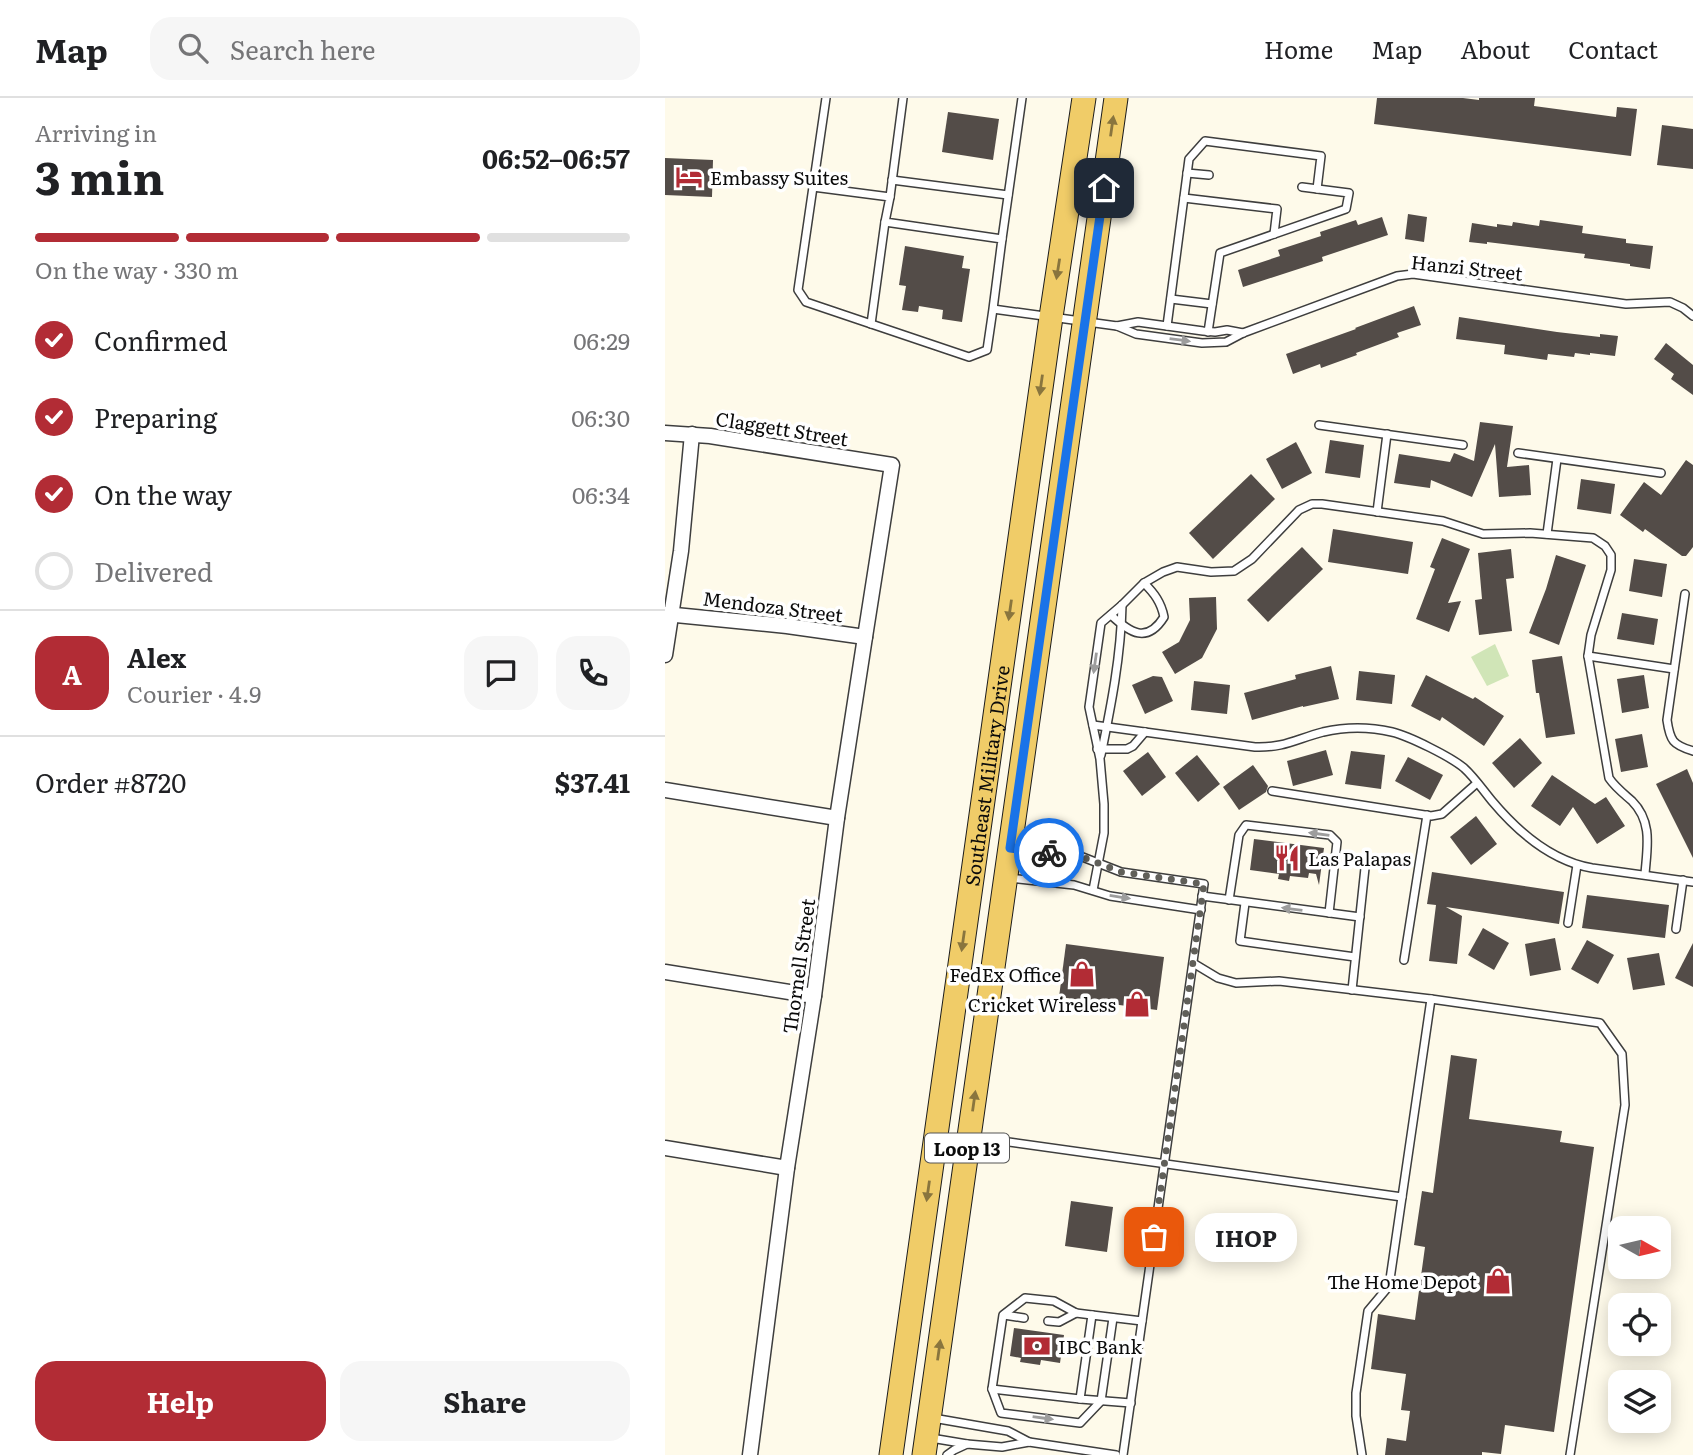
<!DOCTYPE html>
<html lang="en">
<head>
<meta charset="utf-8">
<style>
	:root { --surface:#fff; --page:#f6f6f6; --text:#202124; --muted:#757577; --line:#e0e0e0; --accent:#b22c35 }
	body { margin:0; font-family:Literata,serif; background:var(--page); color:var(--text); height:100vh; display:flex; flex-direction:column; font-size:26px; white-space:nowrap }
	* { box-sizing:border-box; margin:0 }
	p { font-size:23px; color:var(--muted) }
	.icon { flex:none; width:38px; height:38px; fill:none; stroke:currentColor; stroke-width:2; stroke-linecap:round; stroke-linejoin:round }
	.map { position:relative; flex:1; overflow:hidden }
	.sheet { display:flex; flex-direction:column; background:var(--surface); width:665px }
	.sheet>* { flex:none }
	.needle { width:46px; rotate:98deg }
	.fabs { position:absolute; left:943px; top:1118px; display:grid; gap:14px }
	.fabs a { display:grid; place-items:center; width:63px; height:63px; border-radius:14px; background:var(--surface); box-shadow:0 4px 18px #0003; font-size:35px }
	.pin { position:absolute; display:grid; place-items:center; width:60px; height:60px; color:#fff; margin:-30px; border-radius:14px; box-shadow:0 4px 10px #0006 }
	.courier { position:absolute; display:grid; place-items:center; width:70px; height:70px; margin:-35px; border:5px solid #1a73e8; border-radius:50%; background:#fff; color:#222; box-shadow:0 2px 9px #0007 }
	.bubble { position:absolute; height:49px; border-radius:21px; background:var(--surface); box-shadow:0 4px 18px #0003; font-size:23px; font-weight:700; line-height:49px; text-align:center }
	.headline em { font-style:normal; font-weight:700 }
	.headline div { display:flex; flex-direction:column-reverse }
	.headline { display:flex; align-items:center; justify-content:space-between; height:119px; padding:0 35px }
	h1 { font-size:46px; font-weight:700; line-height:52px }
	.bar { display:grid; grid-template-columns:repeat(4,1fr); gap:10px 7px; align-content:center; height:84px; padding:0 35px }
	.bar i { height:9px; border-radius:5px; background:var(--line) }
	.bar .active { background:var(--accent) }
	.bar p { grid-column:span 4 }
	.line { display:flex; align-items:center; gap:18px; padding:0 35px; border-top:2px solid var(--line) }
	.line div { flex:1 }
	.round { display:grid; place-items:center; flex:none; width:74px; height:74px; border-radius:21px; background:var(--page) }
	ol { padding:0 35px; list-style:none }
	li { display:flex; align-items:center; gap:21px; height:77px }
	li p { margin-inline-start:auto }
	li .icon { padding:7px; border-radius:50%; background:var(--accent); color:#fff; stroke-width:4 }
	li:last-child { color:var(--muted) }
	li i { width:38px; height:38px; border:4px solid var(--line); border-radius:50% }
	.button { display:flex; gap:14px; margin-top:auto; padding:14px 35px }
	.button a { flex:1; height:80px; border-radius:21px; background:var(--accent); color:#fff; font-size:28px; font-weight:700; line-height:80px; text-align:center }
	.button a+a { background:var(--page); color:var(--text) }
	header { display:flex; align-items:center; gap:42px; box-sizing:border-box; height:98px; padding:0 35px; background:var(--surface); border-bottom:2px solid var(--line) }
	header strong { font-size:33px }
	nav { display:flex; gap:38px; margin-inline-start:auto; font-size:24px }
	.search { width:490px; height:63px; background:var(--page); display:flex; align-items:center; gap:18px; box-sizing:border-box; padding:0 24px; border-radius:21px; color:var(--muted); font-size:26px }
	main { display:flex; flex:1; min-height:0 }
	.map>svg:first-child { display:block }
	.green { fill:#d0e5b7 }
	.building { fill:#534c48 }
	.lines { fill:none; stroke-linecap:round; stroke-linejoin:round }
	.lane-casing { stroke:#3e3e3e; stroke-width:10 }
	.street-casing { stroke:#3e3e3e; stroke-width:17 }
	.primary-casing { stroke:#1c1c1c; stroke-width:25 }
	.lane { stroke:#fff; stroke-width:7 }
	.street { stroke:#fff; stroke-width:14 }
	.primary { stroke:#f0cc68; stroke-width:23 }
	.oneway { fill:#89753e }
	.oneway2 { fill:#9d9d9d }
	.done { stroke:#605f59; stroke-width:7; stroke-dasharray:0 12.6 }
	.route { stroke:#1a73e8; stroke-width:9 }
	.labels { text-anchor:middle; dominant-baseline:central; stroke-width:7; stroke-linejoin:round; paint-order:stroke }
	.shield { fill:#fff; stroke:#545454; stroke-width:2 }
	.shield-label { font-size:18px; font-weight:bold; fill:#0b0b0b }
	.poi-label { font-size:19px; fill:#0b0b0b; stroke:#fff; text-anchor:start }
	.street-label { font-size:19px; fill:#0b0b0b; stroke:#fff }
</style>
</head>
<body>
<header>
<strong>Map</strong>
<div class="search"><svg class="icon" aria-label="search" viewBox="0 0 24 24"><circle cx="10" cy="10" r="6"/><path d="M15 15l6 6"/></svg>Search here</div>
<nav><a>Home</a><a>Map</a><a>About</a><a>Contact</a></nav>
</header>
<main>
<section class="sheet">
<div class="headline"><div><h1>3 min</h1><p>Arriving in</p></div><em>06:52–06:57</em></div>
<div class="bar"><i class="active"></i><i class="active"></i><i class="active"></i><i></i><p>On the way · 330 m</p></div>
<ol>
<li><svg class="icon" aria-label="check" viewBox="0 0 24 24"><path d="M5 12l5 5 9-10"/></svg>Confirmed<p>06:29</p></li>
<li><svg class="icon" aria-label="check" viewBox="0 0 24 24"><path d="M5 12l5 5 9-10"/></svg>Preparing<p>06:30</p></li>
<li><svg class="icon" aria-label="check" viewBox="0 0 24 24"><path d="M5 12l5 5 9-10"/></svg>On the way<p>06:34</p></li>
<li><i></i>Delivered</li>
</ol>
<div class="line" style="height:126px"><b class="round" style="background:var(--accent);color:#fff">A</b><div><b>Alex</b><p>Courier · 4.9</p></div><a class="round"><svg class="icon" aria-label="chat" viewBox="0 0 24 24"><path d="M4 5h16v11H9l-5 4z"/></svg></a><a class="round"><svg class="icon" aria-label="phone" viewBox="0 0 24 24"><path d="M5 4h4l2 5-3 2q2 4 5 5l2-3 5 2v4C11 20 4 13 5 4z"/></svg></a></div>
<div class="line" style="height:91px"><div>Order #8720</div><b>$37.41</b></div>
<div class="button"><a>Help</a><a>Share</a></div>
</section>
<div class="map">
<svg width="1028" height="1357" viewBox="0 0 1028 1357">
	<rect width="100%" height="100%" fill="#fefaea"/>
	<path class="green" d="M 830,546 L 844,578 L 822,588 L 806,559 Z"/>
	<g class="building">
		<path d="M 712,0 L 798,0 L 814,2 L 814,0 L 870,0 L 869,8 L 951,19 L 952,9 L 972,11 L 966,58 L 709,26 Z"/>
		<path d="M 283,14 L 334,21 L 328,62 L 277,54 Z"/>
		<path d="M 997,27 L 1028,31 L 1028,71 L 992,67 Z"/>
		<path d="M 0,60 L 48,62 L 47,99 L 0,97 Z"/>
		<path d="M 743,116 L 762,119 L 759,144 L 740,141 Z"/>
		<path d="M 717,119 L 723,137 L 657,159 L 658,163 L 578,189 L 573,172 L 615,158 L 613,152 L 656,138 L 655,134 L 691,122 L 693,127 Z"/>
		<path d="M 875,122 L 918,128 L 917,135 L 961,141 L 961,145 L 988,148 L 985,171 L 965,168 L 965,166 L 919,160 L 920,156 L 822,144 L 822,146 L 804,144 L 807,125 L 832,129 L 832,126 L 847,128 L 848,124 L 874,128 Z"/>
		<path d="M 240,148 L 299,158 L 297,170 L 305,171 L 297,224 L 277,221 L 278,212 L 254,208 L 253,214 L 237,212 L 241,188 L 234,187 Z"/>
		<path d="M 749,208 L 756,227 L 732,235 L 734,239 L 691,255 L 692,257 L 656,270 L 655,266 L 628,276 L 621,256 L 691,231 L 690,230 Z"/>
		<path d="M 794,219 L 892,234 L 935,239 L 935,236 L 953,238 L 950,258 L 925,255 L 925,257 L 910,255 L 909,259 L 883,256 L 882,262 L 839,256 L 840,247 L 791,241 Z"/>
		<path d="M 1001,245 L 1028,267 L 1028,297 L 1006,281 L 1009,276 L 989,261 Z"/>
		<path d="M 815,324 L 848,328 L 842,369 L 864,367 L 866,397 L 834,399 L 830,346 L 807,399 L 766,382 L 765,390 L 729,385 L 734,356 L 785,364 L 789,355 L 809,363 Z"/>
		<path d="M 665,342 L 699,347 L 695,380 L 660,375 Z"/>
		<path d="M 631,344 L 647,375 L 617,391 L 601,361 Z"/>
		<path d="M 1021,362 L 1028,367 L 1028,449 L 1021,458 L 1017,458 L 980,431 L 978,434 L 955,417 L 979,384 L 996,397 Z"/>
		<path d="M 586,376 L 610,401 L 548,461 L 524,435 Z"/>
		<path d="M 916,381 L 950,386 L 946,416 L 912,411 Z"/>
		<path d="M 668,431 L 748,444 L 743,476 L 663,464 Z"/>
		<path d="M 777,440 L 805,451 L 783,505 L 796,503 L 784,534 L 751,521 L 770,471 L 765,469 Z"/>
		<path d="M 637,449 L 658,471 L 603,524 L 582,502 Z"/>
		<path d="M 846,451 L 849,480 L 841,481 L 847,533 L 814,537 L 810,502 L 817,501 L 813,455 Z"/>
		<path d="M 891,457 L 921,467 L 894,547 L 864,535 L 881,491 Z"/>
		<path d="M 969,461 L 1002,466 L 997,499 L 964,493 Z"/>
		<path d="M 551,499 L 552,531 L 537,560 L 510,576 L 497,554 L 514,544 L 525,522 L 524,500 Z"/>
		<path d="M 957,515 L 993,521 L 989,547 L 952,541 Z"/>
		<path d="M 897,558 L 910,636 L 881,640 L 874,595 L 871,595 L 867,562 Z"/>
		<path d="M 666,568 L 674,601 L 638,609 L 638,608 L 587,622 L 579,595 L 631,581 L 630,577 Z"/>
		<path d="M 694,573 L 730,577 L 727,606 L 691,602 Z"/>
		<path d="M 761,577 L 808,601 L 810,599 L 839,618 L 819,648 L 777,619 L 775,623 L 746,608 Z"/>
		<path d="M 979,577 L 984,610 L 957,615 L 952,581 Z"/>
		<path d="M 488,578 L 497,579 L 508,603 L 480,616 L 467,587 Z"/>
		<path d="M 529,583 L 565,587 L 562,616 L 526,612 Z"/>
		<path d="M 977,636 L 983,669 L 956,674 L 950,641 Z"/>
		<path d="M 855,640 L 877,665 L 849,690 L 827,665 Z"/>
		<path d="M 661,652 L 668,677 L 628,688 L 622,663 Z"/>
		<path d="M 686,653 L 720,657 L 716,691 L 680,686 Z"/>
		<path d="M 483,654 L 501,679 L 477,698 L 458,673 Z"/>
		<path d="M 532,657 L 555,686 L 533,704 L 510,675 Z"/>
		<path d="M 743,659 L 778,677 L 765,702 L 730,683 Z"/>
		<path d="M 588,667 L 603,688 L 601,694 L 574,712 L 558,689 Z"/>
		<path d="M 1022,671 L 1028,685 L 1028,760 L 991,686 Z"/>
		<path d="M 887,677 L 930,706 L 941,699 L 960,728 L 932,746 L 908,709 L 895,728 L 866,708 Z"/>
		<path d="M 811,718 L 832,746 L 806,767 L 785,739 Z"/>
		<path d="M 589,741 L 659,750 L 654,787 L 651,776 L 644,775 L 643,780 L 625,778 L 624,783 L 613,781 L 614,776 L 585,772 Z"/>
		<path d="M 767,774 L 899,794 L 894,826 L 781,809 L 797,818 L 792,866 L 764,863 L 771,807 L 762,806 Z"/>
		<path d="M 922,797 L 1004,807 L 1000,840 L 917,830 Z"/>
		<path d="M 818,830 L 844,845 L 829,872 L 803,857 Z"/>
		<path d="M 890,840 L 896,872 L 865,878 L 860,846 Z"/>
		<path d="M 922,842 L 949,857 L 933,886 L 906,871 Z"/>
		<path d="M 1028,845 L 1028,889 L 1010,880 Z"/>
		<path d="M 401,846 L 499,859 L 492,912 L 394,899 Z"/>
		<path d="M 994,855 L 1000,887 L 968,892 L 962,860 Z"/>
		<path d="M 786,957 L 812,961 L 804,1021 L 897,1033 L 895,1044 L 929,1049 L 889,1334 L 840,1327 L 836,1356 L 817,1354 L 817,1357 L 720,1357 L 722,1340 L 741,1343 L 745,1313 L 736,1312 L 741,1276 L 706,1271 L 713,1216 L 750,1222 L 760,1149 L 749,1147 L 757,1093 L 768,1095 Z"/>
		<path d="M 406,1103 L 448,1109 L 442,1154 L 400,1148 Z"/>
		<path d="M 349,1230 L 399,1237 L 395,1265 L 376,1262 L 375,1267 L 355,1264 L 356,1260 L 345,1258 Z"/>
	</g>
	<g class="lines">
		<g class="lane-casing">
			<g id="lane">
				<path d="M 522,75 L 544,77"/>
				<path d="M 227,82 L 343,97"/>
				<path d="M 148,89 L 161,0"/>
				<path d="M 225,99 L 238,0"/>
				<path d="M 519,100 L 612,111 L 609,136"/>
				<path d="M 337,141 L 357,0"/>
				<path d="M 506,201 L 547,206"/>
				<path d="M 328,211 L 337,141 L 220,124 L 225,99 L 148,89 L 133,192 L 141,204 L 304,259 L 322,252 L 328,211 L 452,228 L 473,224 L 538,233 L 550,234 L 562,232 L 578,235"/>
				<path d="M 206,226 L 220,124"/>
				<path d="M 452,228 L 471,236 L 537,245 L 561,244 L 578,235 L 732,178 L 748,176 L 961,206 L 1005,204 L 1018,210 L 1028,218"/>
				<path d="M 502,228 L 524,61 L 540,43 L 656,58 L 652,91"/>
				<path d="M 543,234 L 555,155 L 681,111 L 684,95 L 637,89"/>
				<path d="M 654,327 L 798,347"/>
				<path d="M 853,355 L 996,375"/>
				<path d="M 712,414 L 722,336"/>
				<path d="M 882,436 L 892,361"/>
				<path d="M 1020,496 L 1002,622 C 1005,643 1008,647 1028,653"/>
				<path d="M 446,517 C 465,535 482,546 499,519 C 496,504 489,495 479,485"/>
				<path d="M 923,558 L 1009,571"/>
				<path d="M 428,627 L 590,649 C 619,650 631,641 658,634 C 680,629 705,629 727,634 C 744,638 786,659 799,670 C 809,679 818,692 827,703 C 853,734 886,763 927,770 L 1028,784"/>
				<path d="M 432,651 L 462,651 L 468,648 L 480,634"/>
				<path d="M 436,657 C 446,608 456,558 457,507"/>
				<path d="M 607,693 L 766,718 L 777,716 L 812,685"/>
				<path d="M 349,751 L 415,758 L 456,774 L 539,786 L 458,1357"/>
				<path d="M 344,780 L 409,787 L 445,798 L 536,812"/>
				<path d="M 428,792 L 439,735 L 439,706 L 435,661 L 424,609 L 436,525 L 457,507 L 479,485 L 498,474 L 512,469 L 546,474 L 569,473 L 587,461 L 634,412 L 647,406 L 657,406 L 778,423 L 818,436 L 865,435 L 928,440 L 940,448 L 946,457 L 946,472 L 926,537 L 923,558 L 944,680 C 950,689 958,695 967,703 C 988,724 982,750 980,776"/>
				<path d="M 537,798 L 695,819"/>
				<path d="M 564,802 L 574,737 L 581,727 L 665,737 L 672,744 L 664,815"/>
				<path d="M 580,805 L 575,843 L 690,859"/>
				<path d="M 903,825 L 912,767"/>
				<path d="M 1011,831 L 1018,782"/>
				<path d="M 739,862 L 762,717"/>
				<path d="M 528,865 L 553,880 L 571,885 L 614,883 L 766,901 L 935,925 L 957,956 L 960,1007 L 905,1357"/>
				<path d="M 687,892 L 700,770"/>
				<path d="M 308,1039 L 737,1099"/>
				<path d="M 339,1217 L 359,1220"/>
				<path d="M 427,1217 L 411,1215 L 389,1203 L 360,1200 L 338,1217 L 327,1291 L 336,1315 L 415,1325 L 436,1303 L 448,1220"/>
				<path d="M 383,1223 L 394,1224 L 411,1215"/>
				<path d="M 327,1291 L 415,1301"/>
				<path d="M 466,1305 L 415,1301 L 427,1217 L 477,1223"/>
				<path d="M 268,1320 L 343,1333 L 364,1344"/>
				<path d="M 266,1340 L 302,1346"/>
				<path d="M 282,1357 L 289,1352 L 302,1346 L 337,1349 L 364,1344 L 451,1357"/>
				<path d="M 697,1357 L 691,1318 L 691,1295 L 703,1213 L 724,1188 L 766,901"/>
			</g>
		</g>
		<g class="street-casing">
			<g id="street">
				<path d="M 0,335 L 45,338 L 227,367 L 200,539 L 122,528 L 0,516"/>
				<path d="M 0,557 L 16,453 L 27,336"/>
				<path d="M 0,692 L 172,720 L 149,898 L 122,1070 L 0,1050"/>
				<path d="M 172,720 L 200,539"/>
				<path d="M 0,874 L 149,898"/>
				<path d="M 85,1357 L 122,1070"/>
			</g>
		</g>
		<g class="primary-casing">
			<g id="primary">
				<path id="s1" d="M 226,1357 L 386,219 L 419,0"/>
				<path d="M 259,1357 L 451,0"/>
			</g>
		</g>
		<use href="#lane" class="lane"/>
		<use href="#street" class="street"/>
		<use href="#primary" class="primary"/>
	</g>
	<defs><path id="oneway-solid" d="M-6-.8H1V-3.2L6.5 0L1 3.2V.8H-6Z" transform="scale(1.75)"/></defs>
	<g class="oneway">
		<use href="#oneway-solid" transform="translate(447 28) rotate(-82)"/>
		<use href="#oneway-solid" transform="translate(393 171) rotate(99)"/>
		<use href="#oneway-solid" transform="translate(376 287) rotate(98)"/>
		<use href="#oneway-solid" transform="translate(345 512) rotate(98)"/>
		<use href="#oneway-solid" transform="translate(298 843) rotate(98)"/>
		<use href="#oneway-solid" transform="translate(309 1003) rotate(-82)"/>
		<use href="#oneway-solid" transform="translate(263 1093) rotate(98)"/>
		<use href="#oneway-solid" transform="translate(274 1252) rotate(-82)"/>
	</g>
	<g class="oneway2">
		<use href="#oneway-solid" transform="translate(515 242) rotate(7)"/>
		<use href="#oneway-solid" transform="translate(430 565) rotate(98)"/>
		<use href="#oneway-solid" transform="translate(654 736) rotate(-172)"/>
		<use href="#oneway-solid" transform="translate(455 799) rotate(9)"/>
		<use href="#oneway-solid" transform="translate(627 811) rotate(-173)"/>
		<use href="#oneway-solid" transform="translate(378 1320) rotate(8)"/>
	</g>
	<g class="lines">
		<path class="done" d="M 384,755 L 415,758 L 456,774 L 539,786 L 489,1139"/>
		<path class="route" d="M 384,755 L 345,750 L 439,90"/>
	</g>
	<defs>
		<g id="hotel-bare" transform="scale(2.1)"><path d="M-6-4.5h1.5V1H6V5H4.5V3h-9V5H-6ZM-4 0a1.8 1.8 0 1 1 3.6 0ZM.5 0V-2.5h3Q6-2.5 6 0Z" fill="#b22c35" stroke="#fff" stroke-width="2.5" paint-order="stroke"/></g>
		<g id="restaurant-bare" transform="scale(2.1)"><path d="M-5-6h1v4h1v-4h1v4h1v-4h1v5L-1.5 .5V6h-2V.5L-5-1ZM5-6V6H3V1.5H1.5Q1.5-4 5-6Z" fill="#b22c35" stroke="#fff" stroke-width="2.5" paint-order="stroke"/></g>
		<g id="shop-bare" transform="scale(2.1)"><path d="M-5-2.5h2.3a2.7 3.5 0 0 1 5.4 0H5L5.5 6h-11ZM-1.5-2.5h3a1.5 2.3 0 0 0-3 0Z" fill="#b22c35" stroke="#fff" stroke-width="2.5" paint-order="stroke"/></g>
		<g id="bank-bare" transform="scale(2.1)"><path d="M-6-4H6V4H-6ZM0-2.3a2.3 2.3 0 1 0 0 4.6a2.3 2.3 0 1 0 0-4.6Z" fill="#b22c35" stroke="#fff" stroke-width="2.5" paint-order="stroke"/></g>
	</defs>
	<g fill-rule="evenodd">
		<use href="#hotel-bare" x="24" y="79"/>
		<use href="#restaurant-bare" x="622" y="760"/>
		<use href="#shop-bare" x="417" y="876"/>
		<use href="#shop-bare" x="472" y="906"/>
		<use href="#shop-bare" x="833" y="1183"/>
		<use href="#bank-bare" x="372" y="1248"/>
	</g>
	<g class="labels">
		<rect class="shield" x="260" y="1035.5" width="84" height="29" rx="5"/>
		<g class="shield-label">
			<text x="302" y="1050">Loop 13</text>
		</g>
		<g class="poi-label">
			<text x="45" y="79">Embassy Suites</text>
			<text x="643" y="760">Las Palapas</text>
			<text x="396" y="876" text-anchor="end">FedEx Office</text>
			<text x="451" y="906" text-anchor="end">Cricket Wireless</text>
			<text x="812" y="1183" text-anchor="end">The Home Depot</text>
			<text x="393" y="1248">IBC Bank</text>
		</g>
		<g class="street-label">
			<text transform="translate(802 169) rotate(6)">Hanzi Street</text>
			<text transform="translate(117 330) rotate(9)">Claggett Street</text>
			<text transform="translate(108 508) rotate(7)">Mendoza Street</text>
			<text stroke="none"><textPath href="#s1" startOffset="686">Southeast Military Drive</textPath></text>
			<text transform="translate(133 868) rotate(-82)">Thornell Street</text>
		</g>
	</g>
</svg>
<div class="fabs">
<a><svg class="needle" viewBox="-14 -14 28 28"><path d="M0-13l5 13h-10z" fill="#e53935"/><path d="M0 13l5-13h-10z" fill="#757577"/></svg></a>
<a><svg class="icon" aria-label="locate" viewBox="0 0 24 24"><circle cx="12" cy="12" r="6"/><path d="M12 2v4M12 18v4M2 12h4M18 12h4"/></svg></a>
<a><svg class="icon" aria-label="layers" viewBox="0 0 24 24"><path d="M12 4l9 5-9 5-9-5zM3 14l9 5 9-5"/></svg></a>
</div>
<div class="pin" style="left:489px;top:1139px;background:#ea580c"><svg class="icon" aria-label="bag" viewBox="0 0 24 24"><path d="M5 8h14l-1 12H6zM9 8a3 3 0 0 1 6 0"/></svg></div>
<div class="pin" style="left:439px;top:90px;background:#1f2937"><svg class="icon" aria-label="home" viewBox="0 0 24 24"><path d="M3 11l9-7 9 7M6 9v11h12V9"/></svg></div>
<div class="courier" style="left:384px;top:755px"><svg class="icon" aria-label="bike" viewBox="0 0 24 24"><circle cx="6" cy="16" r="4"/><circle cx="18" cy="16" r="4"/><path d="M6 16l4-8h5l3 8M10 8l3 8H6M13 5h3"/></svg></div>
<div class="bubble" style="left:530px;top:1115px;width:102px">IHOP</div>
</div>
</main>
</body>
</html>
